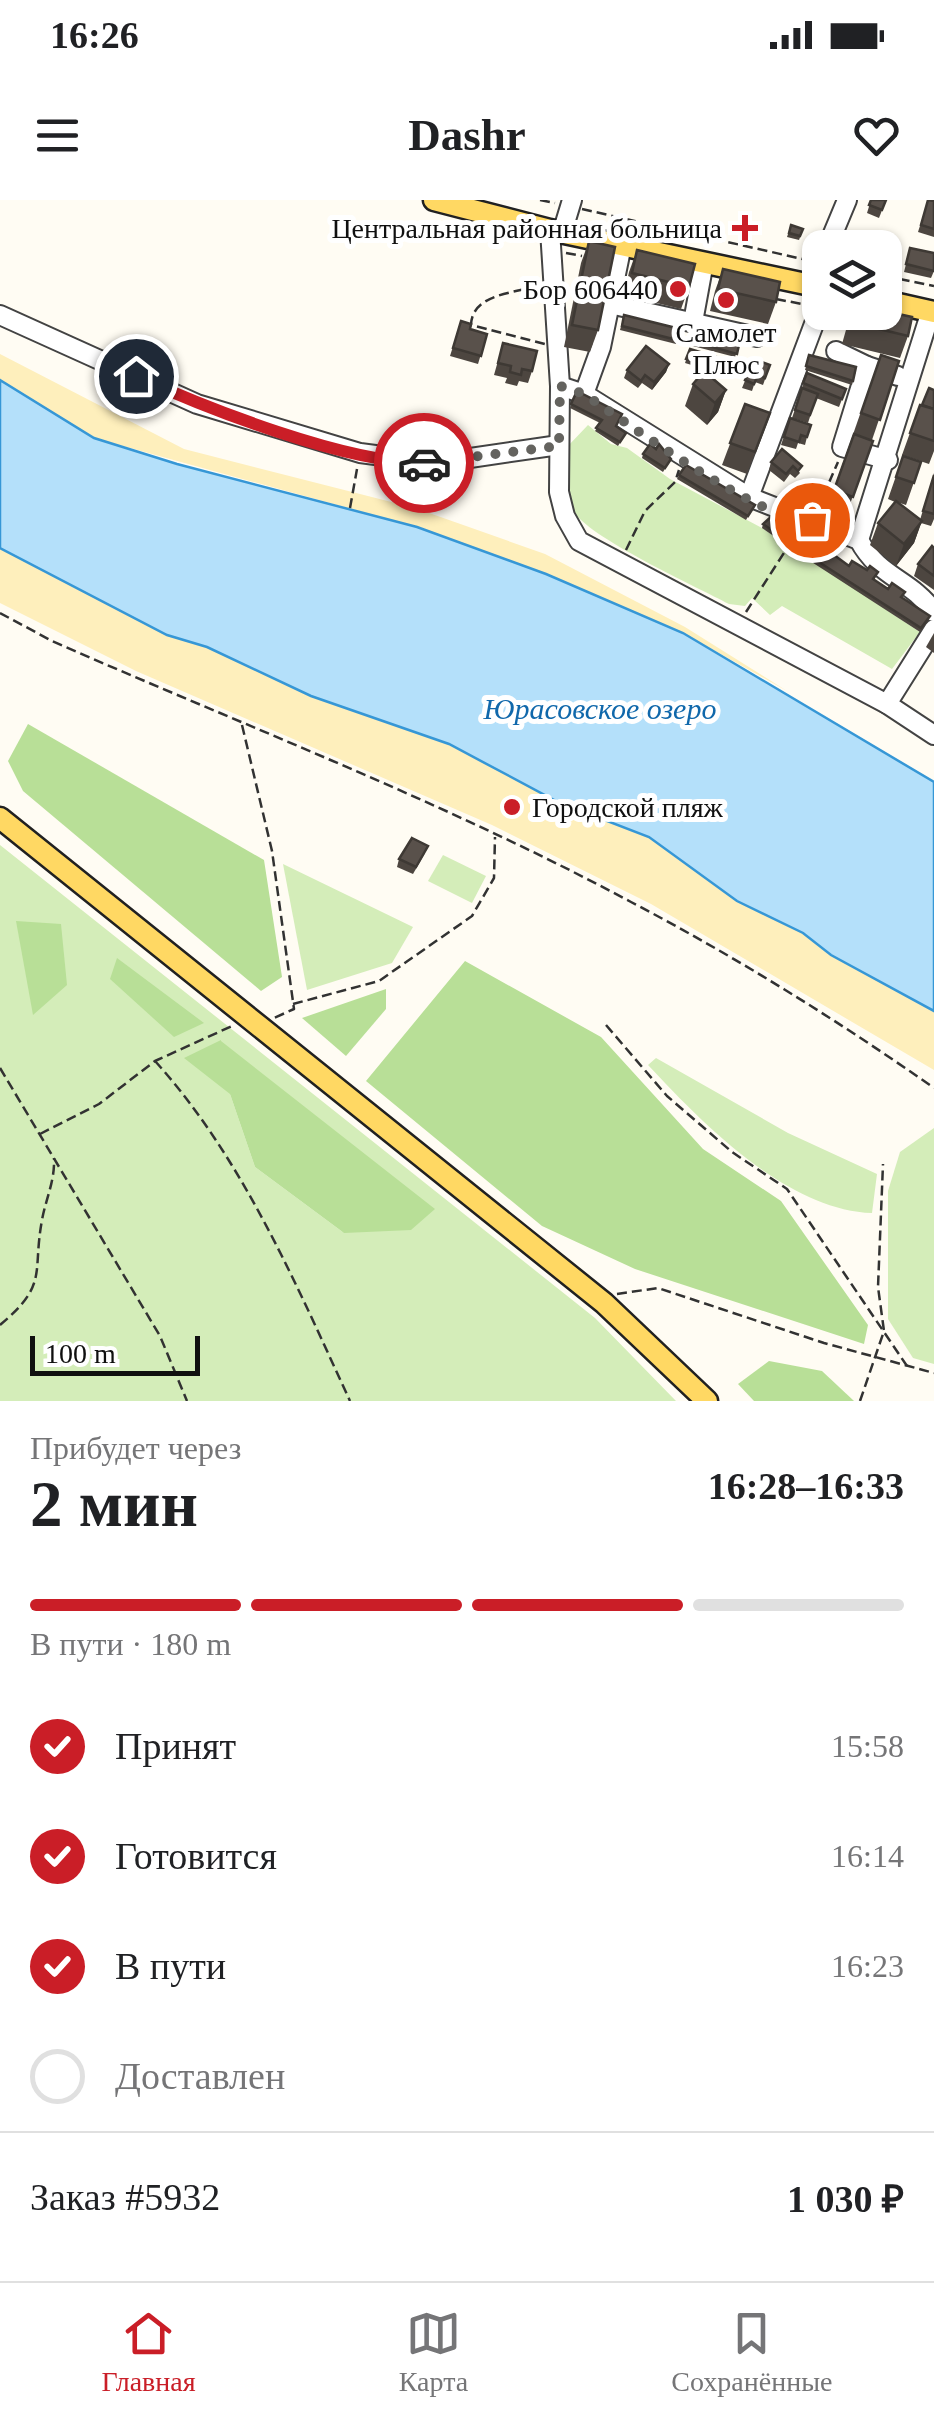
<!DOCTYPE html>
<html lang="ru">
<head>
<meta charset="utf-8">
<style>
	:root { --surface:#fff; --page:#f6f6f6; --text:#202124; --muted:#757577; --line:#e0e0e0; --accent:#ca1e27 }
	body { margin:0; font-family:Georgia,serif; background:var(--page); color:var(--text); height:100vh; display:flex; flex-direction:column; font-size:38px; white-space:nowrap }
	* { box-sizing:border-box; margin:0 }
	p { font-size:32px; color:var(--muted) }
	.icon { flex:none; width:55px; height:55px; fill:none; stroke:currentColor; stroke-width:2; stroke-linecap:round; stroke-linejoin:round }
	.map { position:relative; height:1201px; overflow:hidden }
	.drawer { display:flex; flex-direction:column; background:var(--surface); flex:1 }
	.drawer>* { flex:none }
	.controls { position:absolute; left:802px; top:30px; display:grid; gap:20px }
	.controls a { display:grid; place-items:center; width:100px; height:100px; border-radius:20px; background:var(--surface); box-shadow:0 2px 8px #0004; font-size:50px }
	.scale { position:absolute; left:30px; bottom:25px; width:170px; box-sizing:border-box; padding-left:10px; border:5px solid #101010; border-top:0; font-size:28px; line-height:35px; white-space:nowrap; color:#101010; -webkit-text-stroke:8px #fff; paint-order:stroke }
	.pin { position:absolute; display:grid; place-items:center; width:85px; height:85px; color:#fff; margin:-42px; border:5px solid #fff; border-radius:50%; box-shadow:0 2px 10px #0007 }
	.courier { position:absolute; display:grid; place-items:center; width:100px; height:100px; margin:-50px; border:8px solid #ca1e27; border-radius:50%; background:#fff; color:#222; box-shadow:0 2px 12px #0007 }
	.summary em { font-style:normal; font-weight:600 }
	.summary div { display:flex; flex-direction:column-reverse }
	.summary { display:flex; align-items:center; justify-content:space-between; height:170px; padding:0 30px }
	h1 { font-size:65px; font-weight:600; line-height:75px }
	.bar { display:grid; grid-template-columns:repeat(4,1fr); gap:15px 10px; align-content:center; height:120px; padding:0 30px }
	.bar i { height:12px; border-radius:8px; background:var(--line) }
	.bar .on { background:var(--accent) }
	.bar p { grid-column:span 4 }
	.line { display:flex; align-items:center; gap:25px; padding:0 30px; border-top:2px solid var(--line) }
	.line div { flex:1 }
	ol { padding:0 30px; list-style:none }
	li { display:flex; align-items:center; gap:30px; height:110px }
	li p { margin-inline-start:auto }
	li .icon { padding:10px; border-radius:50%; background:var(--accent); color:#fff; stroke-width:4 }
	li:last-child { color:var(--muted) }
	li i { width:55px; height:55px; border:5px solid var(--line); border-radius:50% }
	.status { display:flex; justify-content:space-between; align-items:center; height:70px; padding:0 50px; background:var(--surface); direction:ltr }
	.status svg { height:28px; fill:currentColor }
	header { display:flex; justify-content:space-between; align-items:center; height:130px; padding:0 30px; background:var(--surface); font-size:45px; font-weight:600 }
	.tab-bar { display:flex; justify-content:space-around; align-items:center; height:140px; border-top:2px solid var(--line); background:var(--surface); font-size:28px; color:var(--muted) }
	.tab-bar a { display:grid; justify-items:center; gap:5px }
	.tab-bar .on { color:var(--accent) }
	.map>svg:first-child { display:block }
	.green { fill:#d4edb9; fill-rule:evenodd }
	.forest { fill:#b8df97 }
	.sand { fill:#feefbc }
	.water { fill:#b4e0fa; stroke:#3697d6; stroke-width:2.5 }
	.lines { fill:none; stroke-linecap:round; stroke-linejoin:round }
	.minor-casing { stroke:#434343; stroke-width:22 }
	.major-casing { stroke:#212121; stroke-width:25 }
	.path { stroke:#323232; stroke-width:2.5; stroke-dasharray:10 5; stroke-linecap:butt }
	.minor { stroke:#fff; stroke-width:18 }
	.major { stroke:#ffd863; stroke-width:20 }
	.wall { fill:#4d4640 }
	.shaded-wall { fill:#3e3934 }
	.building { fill:#59514b; stroke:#3e3934; stroke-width:2.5 }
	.done { stroke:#64635f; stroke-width:10; stroke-dasharray:0 18 }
	.route { stroke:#ca1e27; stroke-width:12 }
	.poi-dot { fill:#ca1e27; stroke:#fff; stroke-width:4 }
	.labels { text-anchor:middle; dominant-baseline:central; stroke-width:10; stroke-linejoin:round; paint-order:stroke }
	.poi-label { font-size:28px; fill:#101010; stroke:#fff; text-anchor:end }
	.water-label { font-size:30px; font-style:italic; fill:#1068ab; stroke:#fff }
</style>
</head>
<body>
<div class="status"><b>16:26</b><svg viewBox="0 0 49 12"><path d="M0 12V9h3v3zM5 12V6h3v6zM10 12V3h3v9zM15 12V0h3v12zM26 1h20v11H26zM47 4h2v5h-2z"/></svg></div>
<header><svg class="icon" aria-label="menu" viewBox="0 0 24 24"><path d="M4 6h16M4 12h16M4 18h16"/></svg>Dashr<svg class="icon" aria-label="heart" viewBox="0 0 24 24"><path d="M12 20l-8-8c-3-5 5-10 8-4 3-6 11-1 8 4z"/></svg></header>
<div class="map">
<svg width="934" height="1201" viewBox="0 0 934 1201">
	<rect width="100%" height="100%" fill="#fffcf3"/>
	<g class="green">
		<path d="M 588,225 L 611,244 L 627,248 L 670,279 L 762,328 L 920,432 L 892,469 L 782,406 L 770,415 L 752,398 L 745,406 L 729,404 C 699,388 585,336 573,310 C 563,291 567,268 567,247 Z"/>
		<path d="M 0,645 L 595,1118 L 676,1201 L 0,1201 ZM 230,894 L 344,1033 L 255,967 Z"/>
		<path d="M 443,655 L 486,676 L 472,703 L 428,681 Z"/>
		<path d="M 283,664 L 413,727 L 392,763 L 307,790 Z"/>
		<path d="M 656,858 L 788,933 L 877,974 L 872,1013 C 787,1010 703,924 648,865 Z"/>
		<path d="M 934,928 L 934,1164 L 913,1158 L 888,1119 L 888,991 L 900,952 Z"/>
	</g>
	<g class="forest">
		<path d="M 28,524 L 264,660 L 282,777 L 261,791 L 23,591 L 8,561 Z"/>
		<path d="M 16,721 L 61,724 L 67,785 L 33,815 Z"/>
		<path d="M 117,758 L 204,823 L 174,837 L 110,779 Z"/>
		<path d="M 465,761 L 601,837 L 703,949 L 781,1001 L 868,1125 L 864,1144 L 635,1069 L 542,1026 L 366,881 Z"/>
		<path d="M 386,789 L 386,809 L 346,856 L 302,818 Z"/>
		<path d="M 221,840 L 221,841 L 435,1009 L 411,1030 L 344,1033 L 255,967 L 230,894 L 184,858 Z"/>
		<path d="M 769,1161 L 822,1171 L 854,1201 L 754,1201 L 738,1184 Z"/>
	</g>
	<g class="sand">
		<path d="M 0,154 L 184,249 L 415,308 L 545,354 L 685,427 L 787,491 L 683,433 L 546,374 L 417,327 L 94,238 L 0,180 Z"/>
		<path d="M 0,348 L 167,435 L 207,447 L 311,496 L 449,544 L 558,602 L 649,637 L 737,701 L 803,733 L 831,755 L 934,811 L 934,870 L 651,704 L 492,625 L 136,471 L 0,403 Z"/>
	</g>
	<path class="water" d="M 0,180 L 94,238 L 177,264 L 417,327 L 546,374 L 683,433 L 934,582 L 934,811 L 831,755 L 803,733 L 737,701 L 649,637 L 558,602 L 449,544 L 311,496 L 207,447 L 167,435 L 0,348 Z"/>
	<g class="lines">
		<g class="minor-casing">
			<g id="minor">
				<path d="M 550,30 L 560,186 L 559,292 L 565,316 L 579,341 L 887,504 L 934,535"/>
				<path d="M 562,33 L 572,0"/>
				<path d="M 827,48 L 847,0"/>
				<path d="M 610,104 L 757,137"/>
				<path d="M 0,115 L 197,204 L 360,253 L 436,263 L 559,245"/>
				<path d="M 693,122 L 704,62"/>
				<path d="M 836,151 L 867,166"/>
				<path d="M 560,186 L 584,194 L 749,297 L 859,340 C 879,378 911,379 934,412"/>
				<path d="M 584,194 L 601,147 L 622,45"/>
				<path d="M 888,260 L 842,247 L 867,166 L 898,176"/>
				<path d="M 749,297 L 820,108"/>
				<path d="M 859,340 L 931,111"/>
				<path d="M 887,504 L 934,429"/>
			</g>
		</g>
		<g class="major-casing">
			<g id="major">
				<path d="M 434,0 L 550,30 L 820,87"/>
				<path d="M 885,101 L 934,112"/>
				<path d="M 0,618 L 604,1103 L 707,1201"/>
			</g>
		</g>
		<g class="path">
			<path d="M 540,0 L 555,3"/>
			<path d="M 582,9 L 820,63"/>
			<path d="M 566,53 L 582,56"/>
			<path d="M 885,76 L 934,86"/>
			<path d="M 538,86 C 514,93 472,94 471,125 L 545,144"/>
			<path d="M 776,99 L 807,105"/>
			<path d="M 350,308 L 357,269"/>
			<path d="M 817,310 L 838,262"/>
			<path d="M 626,350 L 645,311 L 675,282 L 679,270"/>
			<path d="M 746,412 L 798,331"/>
			<path d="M 0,413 L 52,441 C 245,526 445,602 631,702 C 736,757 837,820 934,888"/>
			<path d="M 242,525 L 272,651 L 294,809 L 274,818"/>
			<path d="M 293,804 L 379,781 L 472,716 L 494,678 L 495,637"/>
			<path d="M 606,825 L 667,896 L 732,952 L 787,989 L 907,1166"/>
			<path d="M 155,861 C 242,957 296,1084 350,1201"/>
			<path d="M 0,868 L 160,1136 L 187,1201"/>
			<path d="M 40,934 L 99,904 L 155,861 L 232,826"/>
			<path d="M 617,1094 L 658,1088 L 824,1143 L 934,1173"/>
			<path d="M 0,1125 C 49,1084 32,1074 42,1020 C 46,998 55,981 54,958"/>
			<path d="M 860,1201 L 884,1131 L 878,1087 L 883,964"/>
		</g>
		<use href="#minor" class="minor"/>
		<use href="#major" class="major"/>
	</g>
	<g class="wall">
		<path d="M 871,0 L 886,0 L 879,18 L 867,13 Z"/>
		<path d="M 934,1 L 934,37 L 918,32 L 926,7 Z"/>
		<path d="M 791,25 L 803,29 L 799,40 L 787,37 Z"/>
		<path d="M 589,41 L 598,130 L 590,152 L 564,147 L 581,63 Z"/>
		<path d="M 910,48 L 934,71 L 931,78 L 904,72 Z"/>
		<path d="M 637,50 L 689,87 L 681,109 L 624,95 L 629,72 Z"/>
		<path d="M 723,69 L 776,102 L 768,124 L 710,111 L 715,91 Z"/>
		<path d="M 851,112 L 885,112 L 908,136 L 900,158 L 842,144 Z"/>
		<path d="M 624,115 L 680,129 L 676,144 L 620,130 Z"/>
		<path d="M 461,121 L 470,129 L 487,134 L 478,164 L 450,156 Z"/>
		<path d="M 693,133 L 739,145 L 735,157 L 689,145 Z"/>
		<path d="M 503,143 L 532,171 L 528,183 L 519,181 L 517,186 L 505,183 L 507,178 L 494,175 Z"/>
		<path d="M 690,149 L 733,162 L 728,176 L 685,163 Z"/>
		<path d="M 809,155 L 856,167 L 852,185 L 805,170 Z"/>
		<path d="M 754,159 L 770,165 L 763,185 L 755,182 L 752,191 L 742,188 Z"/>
		<path d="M 899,161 L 845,319 L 826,312 L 873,177 Z"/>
		<path d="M 669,164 L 666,172 L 652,190 L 642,183 L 638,188 L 624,178 L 627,170 Z"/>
		<path d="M 807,173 L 846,189 L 839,207 L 816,198 L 808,223 L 792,218 Z"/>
		<path d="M 693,184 L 726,190 L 718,212 L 707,225 L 685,206 Z"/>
		<path d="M 934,190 L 934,251 L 929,264 L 902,255 L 920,205 L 922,205 Z"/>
		<path d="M 577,191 L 616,226 L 626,233 L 618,246 L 595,231 L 600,223 L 570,208 Z"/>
		<path d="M 745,204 L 770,213 L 747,274 L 722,265 Z"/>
		<path d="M 790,218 L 807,237 L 805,245 L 798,243 L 796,249 L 781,245 Z"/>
		<path d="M 782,249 L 800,273 L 795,278 L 790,274 L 784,282 L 769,270 L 771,262 Z"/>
		<path d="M 643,254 L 671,259 L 663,272 L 642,258 Z"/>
		<path d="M 903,256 L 921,262 L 906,305 L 897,302 L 920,320 L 934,273 L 934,319 L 931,326 L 921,323 L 914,343 L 896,366 L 870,345 L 878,323 L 895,302 L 888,299 Z"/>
		<path d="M 679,275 L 755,305 L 753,308 L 746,320 L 677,279 Z"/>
		<path d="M 763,324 L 797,329 L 788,346 L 762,328 Z"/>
		<path d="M 791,344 L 849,366 L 878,372 L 874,380 L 902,398 L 929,420 L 920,432 L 790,348 Z"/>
		<path d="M 934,348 L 934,390 L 914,376 L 918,364 Z"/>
		<path d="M 934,433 L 934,453 L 926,447 Z"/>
		<path d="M 425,653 L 413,674 L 397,667 L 399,659 Z"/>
	</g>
	<g class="shaded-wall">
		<path d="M 669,164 L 666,172 L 652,190 L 654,182 Z"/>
		<path d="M 726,190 L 718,212 L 707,225 L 715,203 Z"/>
		<path d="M 922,321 L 914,343 L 896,366 L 904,344 Z"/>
	</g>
	<g class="building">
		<path d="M 871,0 L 886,0 L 882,10 L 869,5 Z"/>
		<path d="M 928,0 L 934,1 L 934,29 L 921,25 Z"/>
		<path d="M 791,25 L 803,29 L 800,36 L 789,33 Z"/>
		<path d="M 854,36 L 886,43 L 885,48 L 852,48 Z"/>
		<path d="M 589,41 L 615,47 L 598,130 L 572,125 Z"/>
		<path d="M 910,48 L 934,53 L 934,71 L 906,64 Z"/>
		<path d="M 637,50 L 695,64 L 689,87 L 632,73 Z"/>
		<path d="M 723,69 L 780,82 L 776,102 L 718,89 Z"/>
		<path d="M 885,111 L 912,117 L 908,136 L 850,122 L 852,112 L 885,112 Z"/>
		<path d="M 624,115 L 680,129 L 677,140 L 622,126 Z"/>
		<path d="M 461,121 L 471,124 L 470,129 L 487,134 L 481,156 L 453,148 Z"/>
		<path d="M 693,133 L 739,145 L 737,154 L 691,141 Z"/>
		<path d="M 503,143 L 537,151 L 532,171 L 522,169 L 521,175 L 510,172 L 511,166 L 498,163 Z"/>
		<path d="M 646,146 L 669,164 L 654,182 L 645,175 L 641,181 L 627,170 Z"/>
		<path d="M 690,149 L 733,162 L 729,172 L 686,159 Z"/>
		<path d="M 809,155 L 856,167 L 853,181 L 806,166 Z"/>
		<path d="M 881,155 L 899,161 L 880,220 L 861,213 Z"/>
		<path d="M 754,159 L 770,165 L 765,178 L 758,175 L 754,184 L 745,180 Z"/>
		<path d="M 704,171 L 726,190 L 715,203 L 693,184 Z"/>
		<path d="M 807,173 L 846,189 L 842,199 L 803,183 Z"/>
		<path d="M 802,188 L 818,194 L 810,215 L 795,210 Z"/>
		<path d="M 929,188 L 934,190 L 934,209 L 922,205 Z"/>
		<path d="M 577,191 L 622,214 L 616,226 L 626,233 L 620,242 L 596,228 L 602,220 L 571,204 Z"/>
		<path d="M 745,204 L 770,213 L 755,252 L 730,243 Z"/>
		<path d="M 920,205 L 934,209 L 934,241 L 910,233 Z"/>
		<path d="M 790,218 L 811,225 L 807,237 L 801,235 L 799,242 L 784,237 Z"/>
		<path d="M 854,234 L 873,241 L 853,297 L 834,290 Z"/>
		<path d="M 650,244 L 656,249 L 659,244 L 671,259 L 665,268 L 643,254 Z"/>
		<path d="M 782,249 L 802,266 L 798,271 L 793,266 L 786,274 L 771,262 Z"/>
		<path d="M 903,256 L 921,262 L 914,283 L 896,277 Z"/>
		<path d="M 686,265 L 755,305 L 748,316 L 679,275 Z"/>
		<path d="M 934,275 L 934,314 L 923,311 Z"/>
		<path d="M 896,301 L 922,321 L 904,344 L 878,323 Z"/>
		<path d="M 774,314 L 797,329 L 789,342 L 763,324 Z"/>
		<path d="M 800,330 L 849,366 L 852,361 L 867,370 L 870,366 L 878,372 L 873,379 L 888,389 L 892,383 L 905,392 L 901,397 L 930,416 L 921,428 L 791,344 Z"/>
		<path d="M 932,346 L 934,348 L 934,376 L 918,364 Z"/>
		<path d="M 412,638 L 428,646 L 416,667 L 399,659 Z"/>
	</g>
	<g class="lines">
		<path class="done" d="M 424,263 L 559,246 L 560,186 L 584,194 C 626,222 767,326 812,320"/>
		<path class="route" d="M 136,176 C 208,209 346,263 424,263"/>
	</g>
	<g class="poi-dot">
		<path d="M740 13h10v10h10v10h-10v10h-10v-10h-10v-10h10z"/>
		<circle cx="678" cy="89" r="10"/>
		<circle cx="726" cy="100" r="10"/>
		<circle cx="512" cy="607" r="10"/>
	</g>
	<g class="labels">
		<g class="poi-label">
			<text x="722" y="28">Центральная районная больница</text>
			<text x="658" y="89">Бор 606440</text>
			<text x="726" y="132" text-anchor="middle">Самолет<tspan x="726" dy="32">Плюс</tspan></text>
			<text x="532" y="607" text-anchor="start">Городской пляж</text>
		</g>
		<g class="water-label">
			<text x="600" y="508">Юрасовское озеро</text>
		</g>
	</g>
</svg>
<div class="controls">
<a><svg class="icon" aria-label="layers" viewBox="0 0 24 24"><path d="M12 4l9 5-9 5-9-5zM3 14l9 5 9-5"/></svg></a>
</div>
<div class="scale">100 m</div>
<div class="pin" style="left:812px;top:320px;background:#ea580c"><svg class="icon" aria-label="bag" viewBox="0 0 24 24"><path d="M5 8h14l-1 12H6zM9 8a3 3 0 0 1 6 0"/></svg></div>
<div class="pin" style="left:136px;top:176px;background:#1f2937"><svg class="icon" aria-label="home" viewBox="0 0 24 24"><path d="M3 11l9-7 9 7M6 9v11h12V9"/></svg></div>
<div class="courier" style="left:424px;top:263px"><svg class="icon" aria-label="car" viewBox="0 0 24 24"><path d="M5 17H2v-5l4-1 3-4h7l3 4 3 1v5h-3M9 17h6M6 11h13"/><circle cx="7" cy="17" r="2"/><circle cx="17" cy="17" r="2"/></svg></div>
</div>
<section class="drawer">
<div class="summary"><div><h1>2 мин</h1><p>Прибудет через</p></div><em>16:28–16:33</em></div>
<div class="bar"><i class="on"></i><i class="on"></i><i class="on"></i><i></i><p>В пути · 180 m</p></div>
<ol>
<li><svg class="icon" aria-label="check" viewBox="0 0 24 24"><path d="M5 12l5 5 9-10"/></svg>Принят<p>15:58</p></li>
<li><svg class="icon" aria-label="check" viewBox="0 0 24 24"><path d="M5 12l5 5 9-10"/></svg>Готовится<p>16:14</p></li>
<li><svg class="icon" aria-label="check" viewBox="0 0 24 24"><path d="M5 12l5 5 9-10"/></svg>В пути<p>16:23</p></li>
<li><i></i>Доставлен</li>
</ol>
<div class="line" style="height:130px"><div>Заказ #5932</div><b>1 030 ₽</b></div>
</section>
<nav class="tab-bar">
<a class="on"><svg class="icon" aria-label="home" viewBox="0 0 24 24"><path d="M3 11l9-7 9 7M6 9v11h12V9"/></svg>Главная</a>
<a><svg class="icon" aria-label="map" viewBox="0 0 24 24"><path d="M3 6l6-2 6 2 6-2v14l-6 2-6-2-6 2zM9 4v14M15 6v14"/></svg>Карта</a>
<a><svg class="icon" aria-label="saved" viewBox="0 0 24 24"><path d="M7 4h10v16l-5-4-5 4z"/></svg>Сохранённые</a>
</nav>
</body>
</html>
